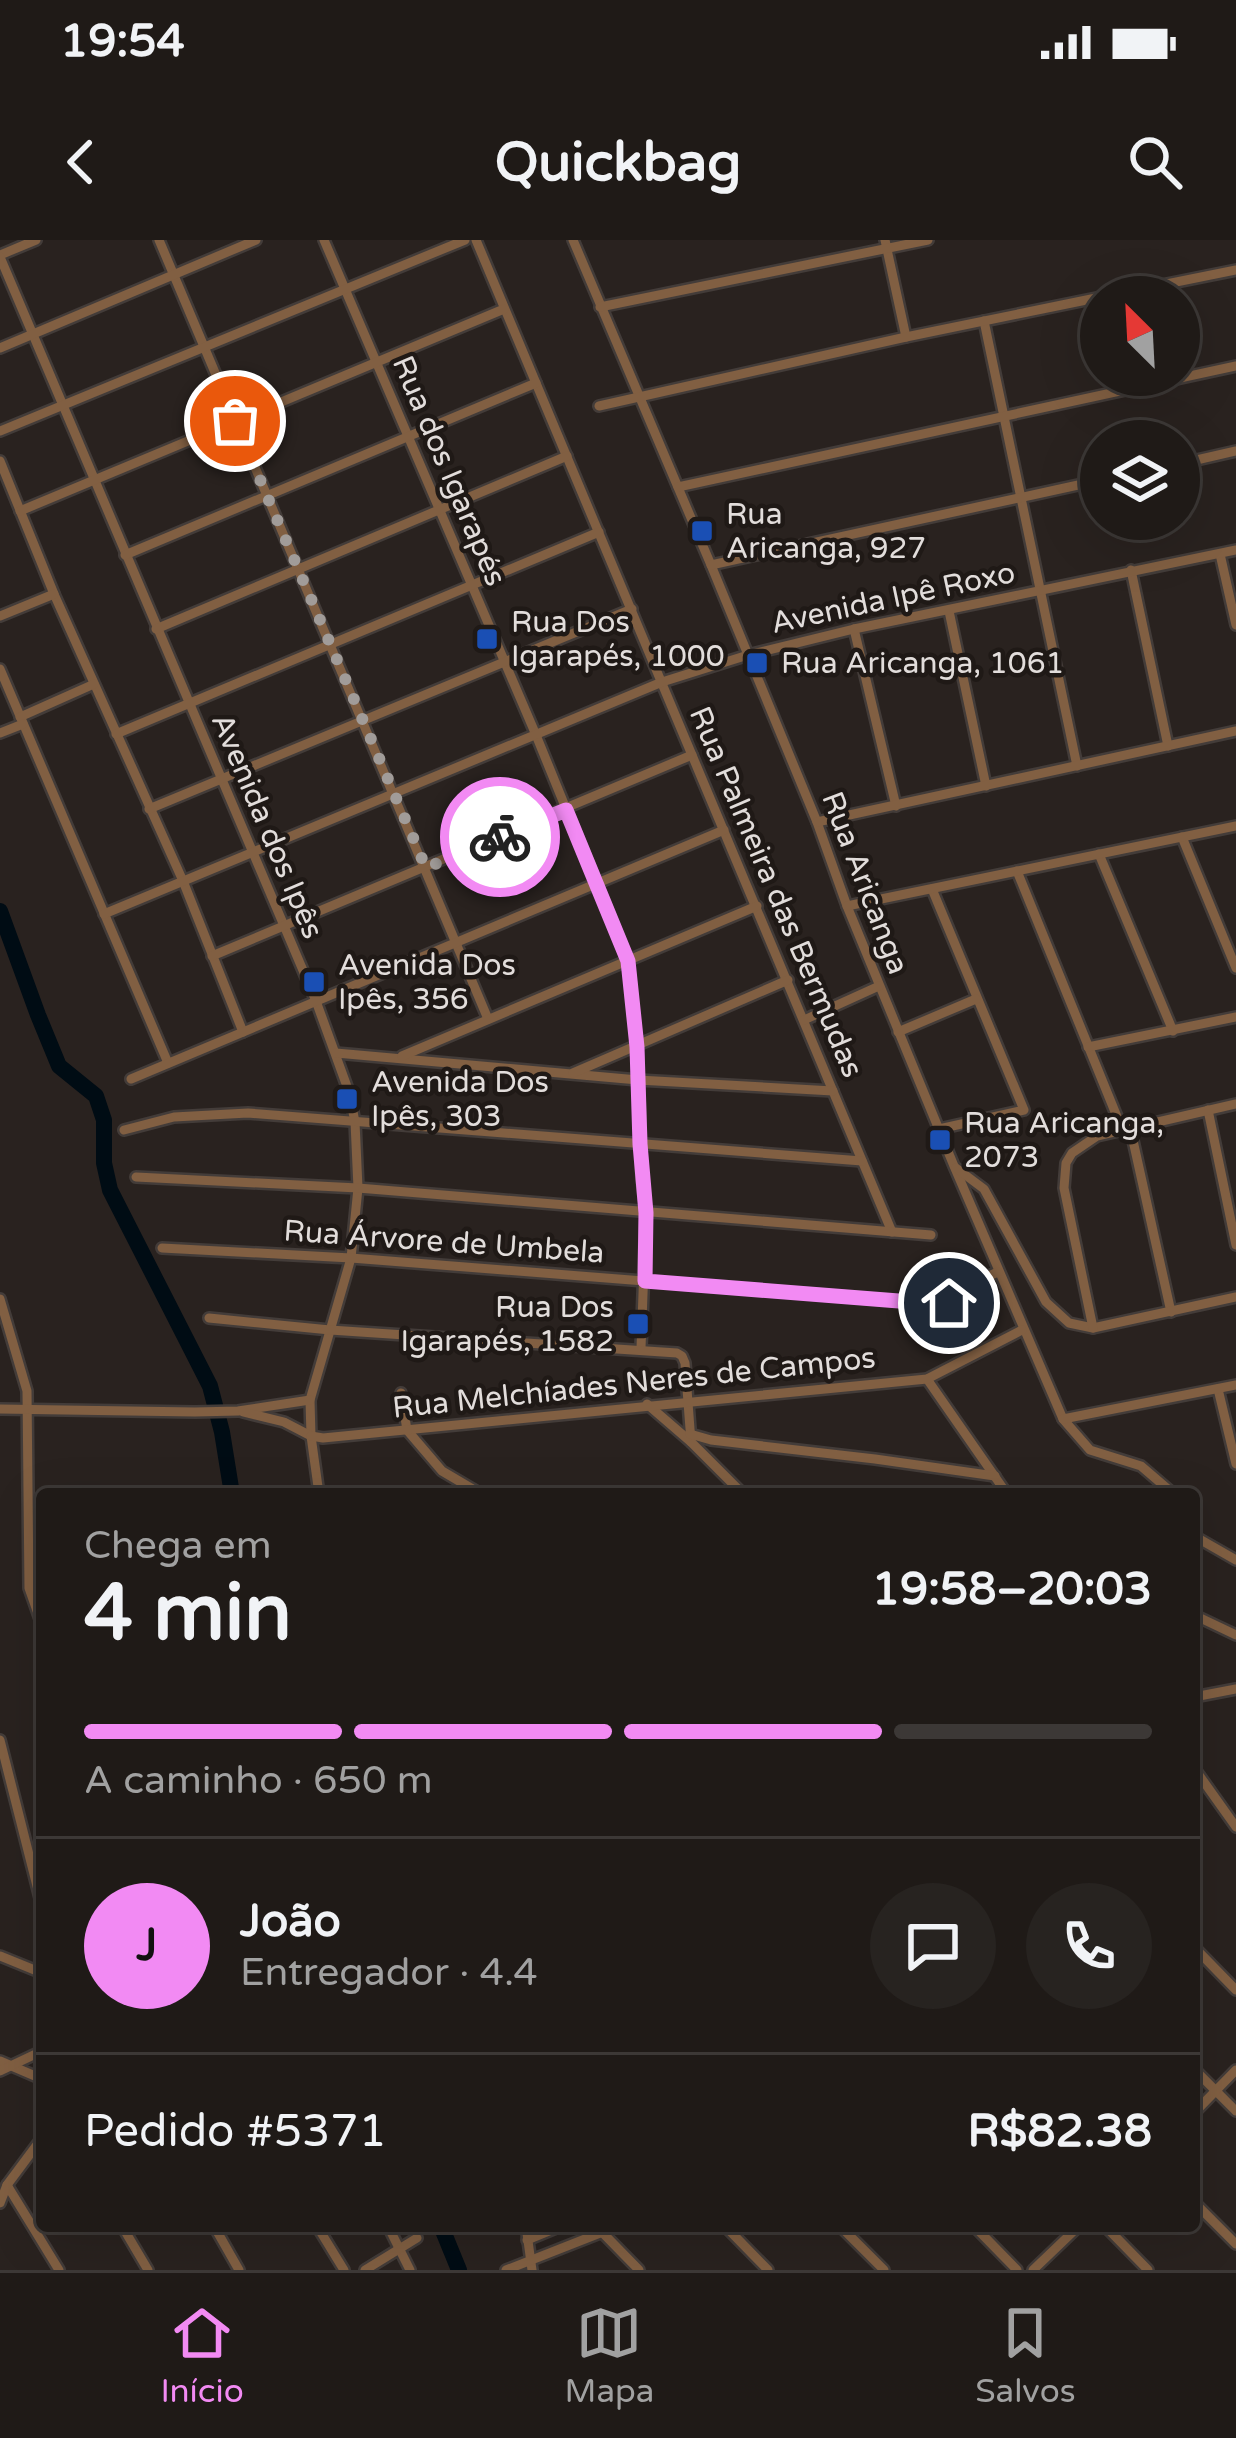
<!DOCTYPE html>
<html lang="pt">
<head>
<meta charset="utf-8">
<style>
	:root { --surface:#1f1a17; --page:#272320; --text:#f1f3f6; --muted:#a1a1a1; --line:#3c3836; --accent:#f28af3 }
	body { margin:0; font-family:"Varela Round",sans-serif; background:var(--page); color:var(--text); height:100vh; display:flex; flex-direction:column; font-size:45px; white-space:nowrap }
	* { box-sizing:border-box; margin:0 }
	p { font-size:39px; color:var(--muted) }
	.icon { flex:none; width:66px; height:66px; fill:none; stroke:currentColor; stroke-width:2; stroke-linecap:round; stroke-linejoin:round }
	.map { position:relative; flex:1; overflow:hidden }
	.side { position:absolute; left:36px; top:1248px; width:1164px; height:744px; display:flex; flex-direction:column; background:var(--surface); border-radius:12px; box-shadow:0 12px 48px #0002,0 0 0 3px var(--line) }
	.side>* { flex:none }
	.needle { width:78px; rotate:336deg }
	.tools { position:absolute; left:1080px; top:36px; display:grid; gap:24px }
	.tools a { display:grid; place-items:center; width:120px; height:120px; border-radius:50%; background:var(--surface); box-shadow:0 12px 48px #0002,0 0 0 3px var(--line); font-size:60px }
	.pin { position:absolute; display:grid; place-items:center; width:102px; height:102px; color:#fff; margin:-51px; border:6px solid #fff; border-radius:50%; box-shadow:0 3px 12px #0007 }
	.courier { position:absolute; display:grid; place-items:center; width:120px; height:120px; margin:-60px; border:9px solid #f28af3; border-radius:50%; background:#fff; color:#222; box-shadow:0 3px 15px #0007 }
	.headline em { font-style:normal; font-weight:800 }
	.headline div { display:flex; flex-direction:column-reverse }
	.headline { display:flex; align-items:center; justify-content:space-between; height:204px; padding:0 48px }
	h1 { font-size:78px; font-weight:800; line-height:90px }
	.bar { display:grid; grid-template-columns:repeat(4,1fr); gap:18px 12px; align-content:center; height:144px; padding:0 48px }
	.bar i { height:15px; border-radius:9px; background:var(--line) }
	.bar .active { background:var(--accent) }
	.bar p { grid-column:span 4 }
	.line { display:flex; align-items:center; gap:30px; padding:0 48px; border-top:3px solid var(--line) }
	.line div { flex:1 }
	.round { display:grid; place-items:center; flex:none; width:126px; height:126px; border-radius:63px; background:var(--page) }
	.status { display:flex; justify-content:space-between; align-items:center; height:84px; padding:0 60px; background:var(--surface); direction:ltr }
	.status svg { height:33px; fill:currentColor }
	header { display:flex; justify-content:space-between; align-items:center; height:156px; padding:0 48px; background:var(--surface); font-size:54px; font-weight:800 }
	.dock { display:flex; justify-content:space-around; align-items:center; height:168px; border-top:3px solid var(--line); background:var(--surface); font-size:33px; color:var(--muted) }
	.dock a { display:grid; justify-items:center; gap:6px }
	.dock .active { color:var(--accent) }
	.map>svg:first-child { display:block }
	.lines { fill:none; stroke-linecap:round; stroke-linejoin:round }
	.river { stroke:#000c14; stroke-width:16 }
	.minor-casing { stroke:#433c39; stroke-width:14 }
	.minor { stroke:#815f42; stroke-width:9 }
	.done { stroke:#a19c99; stroke-width:12; stroke-dasharray:0 21.6 }
	.route { stroke:#f28af3; stroke-width:15 }
	.transit-dot { fill:#1a4fb4; stroke:#1f1916; stroke-width:4.5 }
	.labels { text-anchor:middle; dominant-baseline:central; stroke-width:9; stroke-linejoin:round; paint-order:stroke }
	.street-label { font-size:30px; fill:#e2dddb; stroke:#1f1916 }
	.poi-label { font-size:30px; fill:#e2dddb; stroke:#1f1916; text-anchor:start }
</style>
</head>
<body>
<div class="status"><b>19:54</b><svg viewBox="0 0 49 12"><path d="M0 12V9h3v3zM5 12V6h3v6zM10 12V3h3v9zM15 12V0h3v12zM26 1h20v11H26zM47 4h2v5h-2z"/></svg></div>
<header><svg class="icon" aria-label="back" viewBox="0 0 24 24"><path d="M15 5l-7 7 7 7"/></svg>Quickbag<svg class="icon" aria-label="search" viewBox="0 0 24 24"><circle cx="10" cy="10" r="6"/><path d="M15 15l6 6"/></svg></header>
<div class="map">
<svg width="1236" height="2030" viewBox="0 0 1236 2030">
	<rect width="100%" height="100%" fill="#29221f"/>
	<g class="lines">
		<g class="river">
			<path d="M 0,671 L 38,775 L 59,826 L 96,856 L 104,880 L 104,923 L 110,950 L 210,1146 L 222,1192 L 232,1254"/>
			<path d="M 441,1986 L 459,2030"/>
		</g>
		<g class="minor-casing">
			<g id="minor">
				<path d="M 159,0 L 488,779"/>
				<path d="M 324,0 L 536,495 L 628,721 L 637,807 L 642,939 L 646,973 L 641,1108"/>
				<path d="M 476,0 L 892,992"/>
				<path d="M 573,0 L 711,325 L 817,582 L 847,666 L 954,926 L 1063,1179 L 1090,1210 L 1141,1226 L 1169,1250"/>
				<path d="M 885,0 L 906,97"/>
				<path d="M 0,15 L 36,0"/>
				<path d="M 0,17 L 316,761 L 349,852 L 355,882 L 358,948 L 351,1018 L 310,1160 L 311,1196 L 319,1254"/>
				<path d="M 1102,57 L 1236,30"/>
				<path d="M 600,67 L 928,0"/>
				<path d="M 984,81 L 1077,526"/>
				<path d="M 0,108 L 256,0"/>
				<path d="M 599,166 L 906,97 L 1101,57"/>
				<path d="M 0,191 L 465,0"/>
				<path d="M 0,221 L 54,354 L 183,641 L 243,792"/>
				<path d="M 1179,224 L 1236,211"/>
				<path d="M 678,247 L 1236,126"/>
				<path d="M 20,271 L 504,69"/>
				<path d="M 1220,314 L 1236,385"/>
				<path d="M 125,315 L 536,143"/>
				<path d="M 711,325 L 1101,240"/>
				<path d="M 1131,330 L 1168,506"/>
				<path d="M 949,371 L 986,546"/>
				<path d="M 0,376 L 54,354"/>
				<path d="M 156,389 L 567,216"/>
				<path d="M 854,389 L 896,566"/>
				<path d="M 0,429 L 168,823"/>
				<path d="M 20,477 L 94,444"/>
				<path d="M 0,493 L 23,484"/>
				<path d="M 116,494 L 599,292"/>
				<path d="M 149,569 L 632,369"/>
				<path d="M 817,582 L 1236,491"/>
				<path d="M 1182,597 L 1236,728"/>
				<path d="M 1099,614 L 1173,791"/>
				<path d="M 1017,631 L 1122,889"/>
				<path d="M 932,649 L 1024,870 L 939,889"/>
				<path d="M 847,666 L 1236,586"/>
				<path d="M 104,674 L 662,442 L 748,415 L 854,389 L 1236,310"/>
				<path d="M 212,716 L 692,515"/>
				<path d="M 804,780 L 879,746"/>
				<path d="M 898,792 L 976,759"/>
				<path d="M 1088,807 L 1236,777"/>
				<path d="M 336,813 L 638,840 L 833,851"/>
				<path d="M 402,816 L 757,666"/>
				<path d="M 573,833 L 788,740"/>
				<path d="M 131,839 L 724,590"/>
				<path d="M 1208,870 L 1236,1005"/>
				<path d="M 1130,887 L 1171,1072"/>
				<path d="M 124,890 L 174,877 L 248,873 L 862,921"/>
				<path d="M 956,928 L 984,949 L 1046,1062 L 1069,1083 L 1093,1088 L 1236,1057"/>
				<path d="M 136,937 L 358,948 L 931,995"/>
				<path d="M 162,1008 L 351,1018 L 937,1064 L 949,1063 L 963,1047 L 998,1032"/>
				<path d="M 0,1059 L 27,1151 L 29,1348 L 42,1385"/>
				<path d="M 209,1078 L 330,1090 L 677,1113 L 682,1116 L 685,1123 L 691,1202"/>
				<path d="M 1093,1088 L 1064,948 L 1066,923 L 1072,913 L 1097,896 L 1236,864"/>
				<path d="M 927,1139 L 1007,1254"/>
				<path d="M 1218,1149 L 1236,1224"/>
				<path d="M 401,1153 L 407,1190 L 442,1231 L 481,1254"/>
				<path d="M 647,1164 L 691,1202 L 743,1254"/>
				<path d="M 0,1169 L 195,1172 L 238,1171 L 310,1160"/>
				<path d="M 243,1172 L 284,1182 L 311,1196"/>
				<path d="M 1063,1179 L 1236,1145"/>
				<path d="M 690,1194 L 711,1200 L 875,1219 L 995,1236"/>
				<path d="M 311,1196 L 323,1198 L 927,1139 L 1022,1090"/>
				<path d="M 1194,1296 L 1236,1320"/>
				<path d="M 1194,1375 L 1236,1395"/>
				<path d="M 1194,1457 L 1236,1449"/>
				<path d="M 0,1500 L 42,1666"/>
				<path d="M 1194,1528 L 1236,1587"/>
				<path d="M 1194,1707 L 1236,1750"/>
				<path d="M 0,1716 L 42,1733"/>
				<path d="M 0,1821 L 42,1839"/>
				<path d="M 1194,1829 L 1236,1871"/>
				<path d="M 0,1831 L 42,1811"/>
				<path d="M 1194,1873 L 1236,1830"/>
				<path d="M 7,1945 L 59,2030"/>
				<path d="M 1194,1962 L 1236,2004"/>
				<path d="M 0,1963 L 7,1945 L 42,1898"/>
				<path d="M 122,1986 L 148,2030"/>
				<path d="M 214,1986 L 239,2030"/>
				<path d="M 317,1986 L 344,2030"/>
				<path d="M 388,1986 L 410,2030"/>
				<path d="M 526,1986 L 532,2030"/>
				<path d="M 596,1986 L 639,2030"/>
				<path d="M 725,1986 L 768,2030"/>
				<path d="M 840,1986 L 884,2030"/>
				<path d="M 974,1986 L 1017,2030"/>
				<path d="M 1105,1986 L 1148,2030"/>
				<path d="M 527,2000 L 561,1986"/>
				<path d="M 365,2030 L 417,1998"/>
				<path d="M 506,2030 L 618,1986"/>
				<path d="M 1033,2030 L 1079,1986"/>
			</g>
		</g>
		<use href="#minor" class="minor"/>
	</g>
	<g class="lines">
		<path class="done" d="M 235,181 L 426,628 L 500,597"/>
		<path class="route" d="M 500,597 L 566,570 L 628,721 L 637,807 L 640,904 L 646,973 L 645,1041 L 937,1064 L 949,1063"/>
	</g>
	<g class="transit-dot">
		<rect x="690" y="279" width="24" height="24" rx="6"/>
		<rect x="475" y="387" width="24" height="24" rx="6"/>
		<rect x="745" y="411" width="24" height="24" rx="6"/>
		<rect x="302" y="730" width="24" height="24" rx="6"/>
		<rect x="335" y="847" width="24" height="24" rx="6"/>
		<rect x="928" y="888" width="24" height="24" rx="6"/>
		<rect x="626" y="1072" width="24" height="24" rx="6"/>
	</g>
	<g class="labels">
		<g class="street-label">
			<text transform="translate(449 231) rotate(67)">Rua dos Igarapés</text>
			<text transform="translate(893 358) rotate(-12)">Avenida Ipê Roxo</text>
			<text transform="translate(267 586) rotate(67)">Avenida dos Ipês</text>
			<text transform="translate(865 643) rotate(69)">Rua Aricanga</text>
			<text transform="translate(776 652) rotate(67)">Rua Palmeira das Bermudas</text>
			<text transform="translate(444 1002) rotate(4)">Rua Árvore de Umbela</text>
			<text transform="translate(634 1143) rotate(-6)">Rua Melchíades Neres de Campos</text>
		</g>
		<g class="poi-label">
			<text x="726" y="274">Rua<tspan x="726" dy="34">Aricanga, 927</tspan></text>
			<text x="511" y="382">Rua Dos<tspan x="511" dy="34">Igarapés, 1000</tspan></text>
			<text x="781" y="423">Rua Aricanga, 1061</text>
			<text x="338" y="725">Avenida Dos<tspan x="338" dy="34">Ipês, 356</tspan></text>
			<text x="371" y="842">Avenida Dos<tspan x="371" dy="34">Ipês, 303</tspan></text>
			<text x="964" y="883">Rua Aricanga,<tspan x="964" dy="34">2073</tspan></text>
			<text x="614" y="1067" text-anchor="end">Rua Dos<tspan x="614" dy="34">Igarapés, 1582</tspan></text>
		</g>
	</g>
</svg>
<div class="tools">
<a><svg class="needle" viewBox="-14 -14 28 28"><path d="M0-13l5 13h-10z" fill="#e53935"/><path d="M0 13l5-13h-10z" fill="#a1a1a1"/></svg></a>
<a><svg class="icon" aria-label="layers" viewBox="0 0 24 24"><path d="M12 4l9 5-9 5-9-5zM3 14l9 5 9-5"/></svg></a>
</div>
<div class="pin" style="left:235px;top:181px;background:#ea580c"><svg class="icon" aria-label="bag" viewBox="0 0 24 24"><path d="M5 8h14l-1 12H6zM9 8a3 3 0 0 1 6 0"/></svg></div>
<div class="pin" style="left:949px;top:1063px;background:#1f2937"><svg class="icon" aria-label="home" viewBox="0 0 24 24"><path d="M3 11l9-7 9 7M6 9v11h12V9"/></svg></div>
<div class="courier" style="left:500px;top:597px"><svg class="icon" aria-label="bike" viewBox="0 0 24 24"><circle cx="6" cy="16" r="4"/><circle cx="18" cy="16" r="4"/><path d="M6 16l4-8h5l3 8M10 8l3 8H6M13 5h3"/></svg></div>
<section class="side">
<div class="headline"><div><h1>4 min</h1><p>Chega em</p></div><em>19:58–20:03</em></div>
<div class="bar"><i class="active"></i><i class="active"></i><i class="active"></i><i></i><p>A caminho · 650 m</p></div>
<div class="line" style="height:216px"><b class="round" style="background:var(--accent);color:#111">J</b><div><b>João</b><p>Entregador · 4.4</p></div><a class="round"><svg class="icon" aria-label="chat" viewBox="0 0 24 24"><path d="M4 5h16v11H9l-5 4z"/></svg></a><a class="round"><svg class="icon" aria-label="phone" viewBox="0 0 24 24"><path d="M5 4h4l2 5-3 2q2 4 5 5l2-3 5 2v4C11 20 4 13 5 4z"/></svg></a></div>
<div class="line" style="height:156px"><div>Pedido #5371</div><b>R$82.38</b></div>
</section>
</div>
<nav class="dock">
<a class="active"><svg class="icon" aria-label="home" viewBox="0 0 24 24"><path d="M3 11l9-7 9 7M6 9v11h12V9"/></svg>Início</a>
<a><svg class="icon" aria-label="map" viewBox="0 0 24 24"><path d="M3 6l6-2 6 2 6-2v14l-6 2-6-2-6 2zM9 4v14M15 6v14"/></svg>Mapa</a>
<a><svg class="icon" aria-label="saved" viewBox="0 0 24 24"><path d="M7 4h10v16l-5-4-5 4z"/></svg>Salvos</a>
</nav>
</body>
</html>
